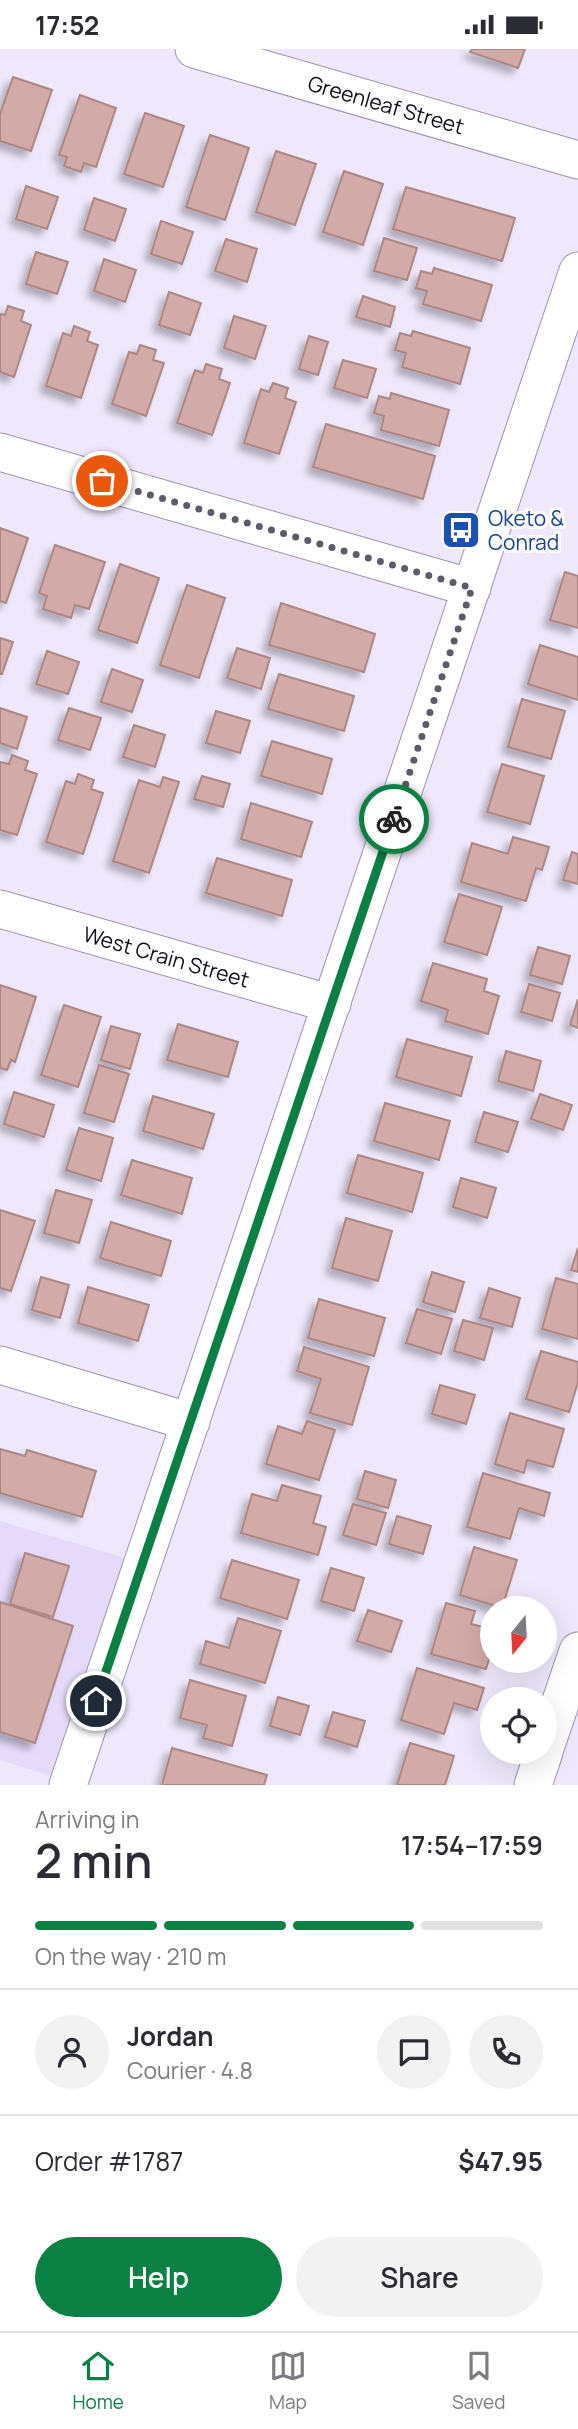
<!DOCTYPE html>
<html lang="en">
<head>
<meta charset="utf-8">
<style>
	:root { --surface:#fff; --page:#f2f2f3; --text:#2b2b33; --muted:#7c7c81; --line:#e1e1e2; --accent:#0b8043 }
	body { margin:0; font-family:Manrope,sans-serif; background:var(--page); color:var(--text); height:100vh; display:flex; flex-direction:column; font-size:26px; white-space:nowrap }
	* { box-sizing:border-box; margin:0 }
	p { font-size:23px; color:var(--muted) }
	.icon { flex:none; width:38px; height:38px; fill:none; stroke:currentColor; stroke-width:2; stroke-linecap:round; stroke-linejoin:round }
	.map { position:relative; height:1736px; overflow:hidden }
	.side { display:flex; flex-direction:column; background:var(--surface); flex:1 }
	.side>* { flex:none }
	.needle { width:46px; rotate:198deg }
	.buttons { position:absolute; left:480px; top:1547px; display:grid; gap:14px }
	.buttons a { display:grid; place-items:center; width:77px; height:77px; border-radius:50%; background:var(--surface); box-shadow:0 7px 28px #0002; font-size:35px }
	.pin { position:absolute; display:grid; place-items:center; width:60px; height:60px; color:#fff; margin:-30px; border:4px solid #fff; border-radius:50%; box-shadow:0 2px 7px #0007 }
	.courier { position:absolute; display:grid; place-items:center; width:70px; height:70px; margin:-35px; border:5px solid #0b8043; border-radius:50%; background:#fff; color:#222; box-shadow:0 2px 9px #0007 }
	.headline em { font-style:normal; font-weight:600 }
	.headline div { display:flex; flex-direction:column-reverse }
	.headline { display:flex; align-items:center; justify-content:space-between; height:119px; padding:0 35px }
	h1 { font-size:46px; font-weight:600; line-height:52px }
	.bar { display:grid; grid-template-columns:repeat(4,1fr); gap:10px 7px; align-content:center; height:84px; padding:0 35px }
	.bar i { height:9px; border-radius:5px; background:var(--line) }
	.bar .current { background:var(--accent) }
	.bar p { grid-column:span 4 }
	.line { display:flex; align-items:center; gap:18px; padding:0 35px; border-top:2px solid var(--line) }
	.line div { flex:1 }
	.round { display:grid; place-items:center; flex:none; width:74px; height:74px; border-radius:37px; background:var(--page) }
	.action { display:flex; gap:14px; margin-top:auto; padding:14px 35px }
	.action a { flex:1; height:80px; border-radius:42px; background:var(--accent); color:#fff; font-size:28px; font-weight:600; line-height:80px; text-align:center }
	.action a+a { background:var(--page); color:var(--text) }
	.status { display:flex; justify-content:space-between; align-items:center; height:49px; padding:0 35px; background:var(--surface); direction:ltr }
	.status svg { height:19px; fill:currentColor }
	.menu { display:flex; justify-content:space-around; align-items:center; height:98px; border-top:2px solid var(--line); background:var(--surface); font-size:19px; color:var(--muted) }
	.menu a { display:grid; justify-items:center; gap:4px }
	.menu .current { color:var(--accent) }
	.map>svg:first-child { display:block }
	.built { fill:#e5dafa }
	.building { fill:#d2aaa7; stroke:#ad8784; stroke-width:2; filter:url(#shadow) }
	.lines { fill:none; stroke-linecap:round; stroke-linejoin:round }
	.minor-casing { stroke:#9d92b1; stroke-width:39 }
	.minor { stroke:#fff; stroke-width:37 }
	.done { stroke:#5f5a68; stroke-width:7; stroke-dasharray:0 12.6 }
	.route { stroke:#0b8043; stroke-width:9 }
	.labels { text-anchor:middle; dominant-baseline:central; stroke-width:6; stroke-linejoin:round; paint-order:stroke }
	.street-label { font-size:21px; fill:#110d18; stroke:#fff }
	.transit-label { font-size:21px; fill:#164399; stroke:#fff; text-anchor:start }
</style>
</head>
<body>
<div class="status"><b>17:52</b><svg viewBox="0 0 49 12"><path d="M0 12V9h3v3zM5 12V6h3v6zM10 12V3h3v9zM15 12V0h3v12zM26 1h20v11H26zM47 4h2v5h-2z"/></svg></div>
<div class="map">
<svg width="578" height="1736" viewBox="0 0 578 1736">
	<defs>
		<filter id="shadow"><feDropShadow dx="-6" dy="6" stdDeviation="3.5" flood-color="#0004"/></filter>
	</defs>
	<rect width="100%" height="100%" fill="#efe8fc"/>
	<path class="built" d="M 0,1472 L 142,1514 L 75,1734 L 0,1711 Z"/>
	<g class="building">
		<path d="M 472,0 L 525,0 L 518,19 L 470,3 Z"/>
		<path d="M 13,28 L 52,41 L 31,102 L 0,92 L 0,65 Z"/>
		<path d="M 80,46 L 116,59 L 96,118 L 84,114 L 81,123 L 64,117 L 67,108 L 59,106 Z"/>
		<path d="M 145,64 L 184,77 L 163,138 L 124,125 Z"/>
		<path d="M 210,86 L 249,99 L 225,171 L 186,158 Z"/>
		<path d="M 276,102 L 316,115 L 295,176 L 256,163 Z"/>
		<path d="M 344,122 L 383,135 L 363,196 L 323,183 Z"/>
		<path d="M 26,137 L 58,148 L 47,180 L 16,170 Z"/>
		<path d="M 406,138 L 515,169 L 502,212 L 393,180 Z"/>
		<path d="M 94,149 L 126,160 L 115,192 L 84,181 Z"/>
		<path d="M 161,172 L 193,183 L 182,215 L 151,205 Z"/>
		<path d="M 384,189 L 417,199 L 407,231 L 374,222 Z"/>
		<path d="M 226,190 L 257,200 L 247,233 L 215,222 Z"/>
		<path d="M 36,203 L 68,213 L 57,245 L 26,235 Z"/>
		<path d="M 104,210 L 136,221 L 125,253 L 94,242 Z"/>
		<path d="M 434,219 L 492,236 L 481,272 L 423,255 L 427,242 L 416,239 L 421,222 L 432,225 Z"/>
		<path d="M 169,243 L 201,254 L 190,286 L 159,276 Z"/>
		<path d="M 363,247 L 395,258 L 390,278 L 356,268 Z"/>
		<path d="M 8,257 L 24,262 L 21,272 L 31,276 L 14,328 L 0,323 L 0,265 L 5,266 Z"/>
		<path d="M 234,267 L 266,277 L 255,310 L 224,299 Z"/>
		<path d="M 74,277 L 90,283 L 87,292 L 98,296 L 81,349 L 46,337 L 63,284 L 71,287 Z"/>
		<path d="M 413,282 L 470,299 L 460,335 L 402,318 L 406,304 L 395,301 L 400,284 L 411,287 Z"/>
		<path d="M 309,287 L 328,293 L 318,326 L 299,320 Z"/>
		<path d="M 140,296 L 156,301 L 153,311 L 164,314 L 146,367 L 112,355 L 129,303 L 137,305 Z"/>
		<path d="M 343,311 L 376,320 L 367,349 L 334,339 Z"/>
		<path d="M 206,315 L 222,320 L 219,330 L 230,334 L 212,386 L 177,374 L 195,321 L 203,324 Z"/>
		<path d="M 273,334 L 288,339 L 285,349 L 296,353 L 279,405 L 244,394 L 261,340 L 269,343 Z"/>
		<path d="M 391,344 L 449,361 L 439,397 L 381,381 L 384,367 L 374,364 L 379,347 L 390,350 Z"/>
		<path d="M 326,375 L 435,407 L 423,450 L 313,418 Z"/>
		<path d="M 0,479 L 28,489 L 6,554 L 0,552 Z"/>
		<path d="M 55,496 L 105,513 L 89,560 L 75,556 L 71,569 L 43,560 L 47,547 L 39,544 Z"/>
		<path d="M 120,515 L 159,529 L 137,594 L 98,581 Z"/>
		<path d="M 565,523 L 578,527 L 578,579 L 550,571 Z"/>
		<path d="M 187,536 L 225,549 L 199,629 L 160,616 Z"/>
		<path d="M 281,554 L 375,585 L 364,623 L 269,596 Z"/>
		<path d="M 0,589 L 13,593 L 2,625 L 0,625 Z"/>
		<path d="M 540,596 L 578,608 L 578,651 L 528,635 Z"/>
		<path d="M 237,599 L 270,609 L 261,640 L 227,629 Z"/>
		<path d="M 47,602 L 79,613 L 68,645 L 36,635 Z"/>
		<path d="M 112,620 L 143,631 L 132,663 L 101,653 Z"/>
		<path d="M 279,625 L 354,647 L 344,682 L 268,660 Z"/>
		<path d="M 522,650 L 565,662 L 551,710 L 508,698 Z"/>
		<path d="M 0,659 L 27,668 L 17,700 L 0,694 Z"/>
		<path d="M 69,659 L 101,669 L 90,701 L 58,691 Z"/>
		<path d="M 216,662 L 250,672 L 240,704 L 206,694 Z"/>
		<path d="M 134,676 L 165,686 L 155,718 L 123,708 Z"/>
		<path d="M 272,692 L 332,710 L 322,745 L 261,727 Z"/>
		<path d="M 12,706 L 28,712 L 25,721 L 37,725 L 17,786 L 0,781 L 0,713 L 9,715 Z"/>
		<path d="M 502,715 L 544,727 L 530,775 L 487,763 Z"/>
		<path d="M 78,725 L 94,731 L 91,740 L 103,744 L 83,805 L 46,793 L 66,732 L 75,735 Z"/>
		<path d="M 202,727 L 230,735 L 223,758 L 194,750 Z"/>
		<path d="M 163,728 L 179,733 L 149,824 L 113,812 L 139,731 L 160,738 Z"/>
		<path d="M 251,754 L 312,773 L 301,808 L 241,790 Z"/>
		<path d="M 513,788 L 549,798 L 542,821 L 536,819 L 526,852 L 461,833 L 472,794 L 508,805 Z"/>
		<path d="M 572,803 L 578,805 L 578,835 L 563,831 Z"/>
		<path d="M 217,809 L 292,831 L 282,867 L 206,844 Z"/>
		<path d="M 459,845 L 502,858 L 487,906 L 444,893 Z"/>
		<path d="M 538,898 L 570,907 L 562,935 L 530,926 Z"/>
		<path d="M 433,914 L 487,930 L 484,942 L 499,947 L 488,985 L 445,972 L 448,961 L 421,952 Z"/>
		<path d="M 529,935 L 560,944 L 552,972 L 521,963 Z"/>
		<path d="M 0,936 L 36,948 L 15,1013 L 11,1011 L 7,1021 L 0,1019 Z"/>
		<path d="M 578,950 L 578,979 L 570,976 Z"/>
		<path d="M 64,956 L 101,968 L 78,1038 L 41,1026 Z"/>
		<path d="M 178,975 L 238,993 L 228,1028 L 167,1011 Z"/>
		<path d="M 111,977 L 140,985 L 130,1020 L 101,1011 Z"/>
		<path d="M 407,990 L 472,1008 L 461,1047 L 396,1028 Z"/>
		<path d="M 506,1002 L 541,1012 L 533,1042 L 498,1032 Z"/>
		<path d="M 99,1016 L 129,1025 L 114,1073 L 84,1064 Z"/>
		<path d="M 14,1043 L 54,1056 L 44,1088 L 4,1075 Z"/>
		<path d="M 540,1045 L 572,1056 L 563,1081 L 531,1070 Z"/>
		<path d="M 153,1047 L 214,1065 L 203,1100 L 143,1082 Z"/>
		<path d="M 385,1054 L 450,1072 L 439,1111 L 374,1092 Z"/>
		<path d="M 484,1063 L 518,1073 L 508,1103 L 475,1093 Z"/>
		<path d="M 79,1079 L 113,1089 L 101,1132 L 66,1121 Z"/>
		<path d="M 358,1106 L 423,1124 L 412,1163 L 347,1144 Z"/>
		<path d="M 132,1111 L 192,1129 L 182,1165 L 121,1146 Z"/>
		<path d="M 461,1129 L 496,1139 L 487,1169 L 453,1158 Z"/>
		<path d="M 56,1141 L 92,1151 L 79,1194 L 44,1184 Z"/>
		<path d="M 0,1161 L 35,1172 L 11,1242 L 0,1239 Z"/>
		<path d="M 346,1169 L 392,1182 L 378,1232 L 332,1219 Z"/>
		<path d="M 111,1173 L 171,1192 L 161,1227 L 100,1209 Z"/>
		<path d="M 578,1199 L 578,1223 L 571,1221 Z"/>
		<path d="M 432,1223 L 464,1233 L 455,1263 L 423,1253 Z"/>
		<path d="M 41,1228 L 69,1236 L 60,1269 L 32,1261 Z"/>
		<path d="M 556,1229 L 578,1235 L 578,1290 L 542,1280 Z"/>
		<path d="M 88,1238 L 149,1256 L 138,1292 L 78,1274 Z"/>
		<path d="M 489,1239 L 520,1249 L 512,1278 L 480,1269 Z"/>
		<path d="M 319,1250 L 385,1269 L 374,1307 L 308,1289 Z"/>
		<path d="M 417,1260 L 452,1270 L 441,1305 L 406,1294 Z"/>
		<path d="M 463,1271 L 493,1279 L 484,1311 L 454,1302 Z"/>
		<path d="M 304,1298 L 369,1318 L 352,1376 L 310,1364 L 321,1330 L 297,1322 Z"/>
		<path d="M 541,1302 L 578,1313 L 578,1333 L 569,1363 L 526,1350 Z"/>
		<path d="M 440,1336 L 475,1346 L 466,1375 L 432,1365 Z"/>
		<path d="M 510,1364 L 564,1380 L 553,1418 L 527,1411 L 524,1424 L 495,1415 Z"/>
		<path d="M 307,1372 L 335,1381 L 319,1431 L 266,1415 L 278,1377 L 302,1385 Z"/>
		<path d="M 0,1400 L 25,1407 L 27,1401 L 96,1422 L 82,1468 L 0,1444 Z"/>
		<path d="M 365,1422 L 396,1431 L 388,1459 L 357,1450 Z"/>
		<path d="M 483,1424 L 550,1444 L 544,1467 L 519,1459 L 510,1490 L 467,1478 Z"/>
		<path d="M 282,1436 L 321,1447 L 313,1474 L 326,1478 L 318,1506 L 241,1484 L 252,1445 L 277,1452 Z"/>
		<path d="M 353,1455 L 386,1464 L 376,1496 L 343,1486 Z"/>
		<path d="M 397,1467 L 431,1477 L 423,1505 L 389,1495 Z"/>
		<path d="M 474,1498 L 517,1511 L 502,1559 L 460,1546 Z"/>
		<path d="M 25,1504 L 69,1517 L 53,1568 L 10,1555 Z"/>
		<path d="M 232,1511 L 299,1531 L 287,1570 L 220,1549 Z"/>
		<path d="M 331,1519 L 364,1529 L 354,1562 L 321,1552 Z"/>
		<path d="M 0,1553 L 73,1577 L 35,1694 L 0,1683 Z"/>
		<path d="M 446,1554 L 475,1562 L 471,1575 L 492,1580 L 492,1599 L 486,1620 L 431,1605 Z"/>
		<path d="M 368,1561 L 402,1572 L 391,1603 L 357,1592 Z"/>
		<path d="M 238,1569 L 281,1582 L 265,1634 L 200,1615 L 206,1592 L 229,1599 Z"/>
		<path d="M 417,1619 L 484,1639 L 477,1661 L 454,1654 L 444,1685 L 401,1671 Z"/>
		<path d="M 190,1631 L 246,1647 L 232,1697 L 203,1689 L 207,1676 L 180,1669 Z"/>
		<path d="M 278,1648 L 309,1657 L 300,1686 L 270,1677 Z"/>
		<path d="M 333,1663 L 365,1672 L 357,1698 L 325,1688 Z"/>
		<path d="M 410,1694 L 454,1707 L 445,1736 L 397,1736 Z"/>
		<path d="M 172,1699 L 267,1726 L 264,1736 L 162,1736 Z"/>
	</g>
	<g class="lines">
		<g class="minor-casing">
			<g id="minor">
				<path id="s1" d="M 194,0 L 578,111"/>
				<path d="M 0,403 L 472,539"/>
				<path id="s2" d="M 0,860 L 332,955"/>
				<path d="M 0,1316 L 191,1373"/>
				<path d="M 544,1702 L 578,1602"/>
				<path d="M 68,1736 L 578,222"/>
				<path d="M 533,1736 L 544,1703"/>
			</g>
		</g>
		<use href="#minor" class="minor"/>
	</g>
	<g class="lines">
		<path class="done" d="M 102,432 L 472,539 L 394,770"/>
		<path class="route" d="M 96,1652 L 394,770"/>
	</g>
	<defs>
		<g id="bus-square" transform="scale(2.0125)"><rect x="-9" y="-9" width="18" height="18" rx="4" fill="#1a4fb4" stroke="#fff"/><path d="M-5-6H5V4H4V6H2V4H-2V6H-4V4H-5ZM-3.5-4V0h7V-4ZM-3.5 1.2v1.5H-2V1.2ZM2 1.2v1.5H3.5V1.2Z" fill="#fff"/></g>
	</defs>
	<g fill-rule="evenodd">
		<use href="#bus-square" x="461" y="481"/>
	</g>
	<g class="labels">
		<g class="street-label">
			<text stroke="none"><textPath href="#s1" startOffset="200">Greenleaf Street</textPath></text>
			<text stroke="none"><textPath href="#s2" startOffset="173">West Crain Street</textPath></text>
		</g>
		<g class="transit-label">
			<text x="488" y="469">Oketo &amp;<tspan x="488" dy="24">Conrad</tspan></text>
		</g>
	</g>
</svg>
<div class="buttons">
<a><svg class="needle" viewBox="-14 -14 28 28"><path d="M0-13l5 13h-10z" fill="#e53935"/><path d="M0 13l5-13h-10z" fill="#7c7c81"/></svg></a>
<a><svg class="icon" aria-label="locate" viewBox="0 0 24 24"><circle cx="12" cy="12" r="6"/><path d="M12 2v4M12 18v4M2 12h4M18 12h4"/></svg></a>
</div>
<div class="pin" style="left:102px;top:432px;background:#ea580c"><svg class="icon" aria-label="bag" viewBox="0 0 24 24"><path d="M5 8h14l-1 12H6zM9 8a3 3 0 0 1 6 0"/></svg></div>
<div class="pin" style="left:96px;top:1652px;background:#1f2937"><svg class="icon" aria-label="home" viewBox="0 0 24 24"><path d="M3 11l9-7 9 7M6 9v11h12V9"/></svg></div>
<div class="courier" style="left:394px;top:770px"><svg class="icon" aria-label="bike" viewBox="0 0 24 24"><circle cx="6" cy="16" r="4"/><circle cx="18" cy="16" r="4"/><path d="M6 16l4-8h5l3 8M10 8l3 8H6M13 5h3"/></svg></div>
</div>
<section class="side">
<div class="headline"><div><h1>2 min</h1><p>Arriving in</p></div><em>17:54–17:59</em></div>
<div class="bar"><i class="current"></i><i class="current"></i><i class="current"></i><i></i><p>On the way · 210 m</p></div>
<div class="line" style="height:126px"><a class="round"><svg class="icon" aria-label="person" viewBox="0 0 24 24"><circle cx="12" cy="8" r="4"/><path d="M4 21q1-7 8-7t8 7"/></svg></a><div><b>Jordan</b><p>Courier · 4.8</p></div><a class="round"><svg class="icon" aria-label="chat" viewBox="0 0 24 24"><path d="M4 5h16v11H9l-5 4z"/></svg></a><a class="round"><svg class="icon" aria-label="phone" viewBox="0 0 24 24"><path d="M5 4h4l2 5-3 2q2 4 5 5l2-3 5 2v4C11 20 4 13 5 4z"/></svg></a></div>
<div class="line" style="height:91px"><div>Order #1787</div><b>$47.95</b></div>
<div class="action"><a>Help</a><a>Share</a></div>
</section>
<nav class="menu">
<a class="current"><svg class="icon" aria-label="home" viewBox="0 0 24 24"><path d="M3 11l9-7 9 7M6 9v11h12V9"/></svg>Home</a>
<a><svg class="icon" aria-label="map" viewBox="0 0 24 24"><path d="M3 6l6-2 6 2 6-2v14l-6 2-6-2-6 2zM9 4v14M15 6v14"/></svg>Map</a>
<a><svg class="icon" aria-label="saved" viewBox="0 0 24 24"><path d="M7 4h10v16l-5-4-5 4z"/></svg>Saved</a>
</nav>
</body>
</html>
